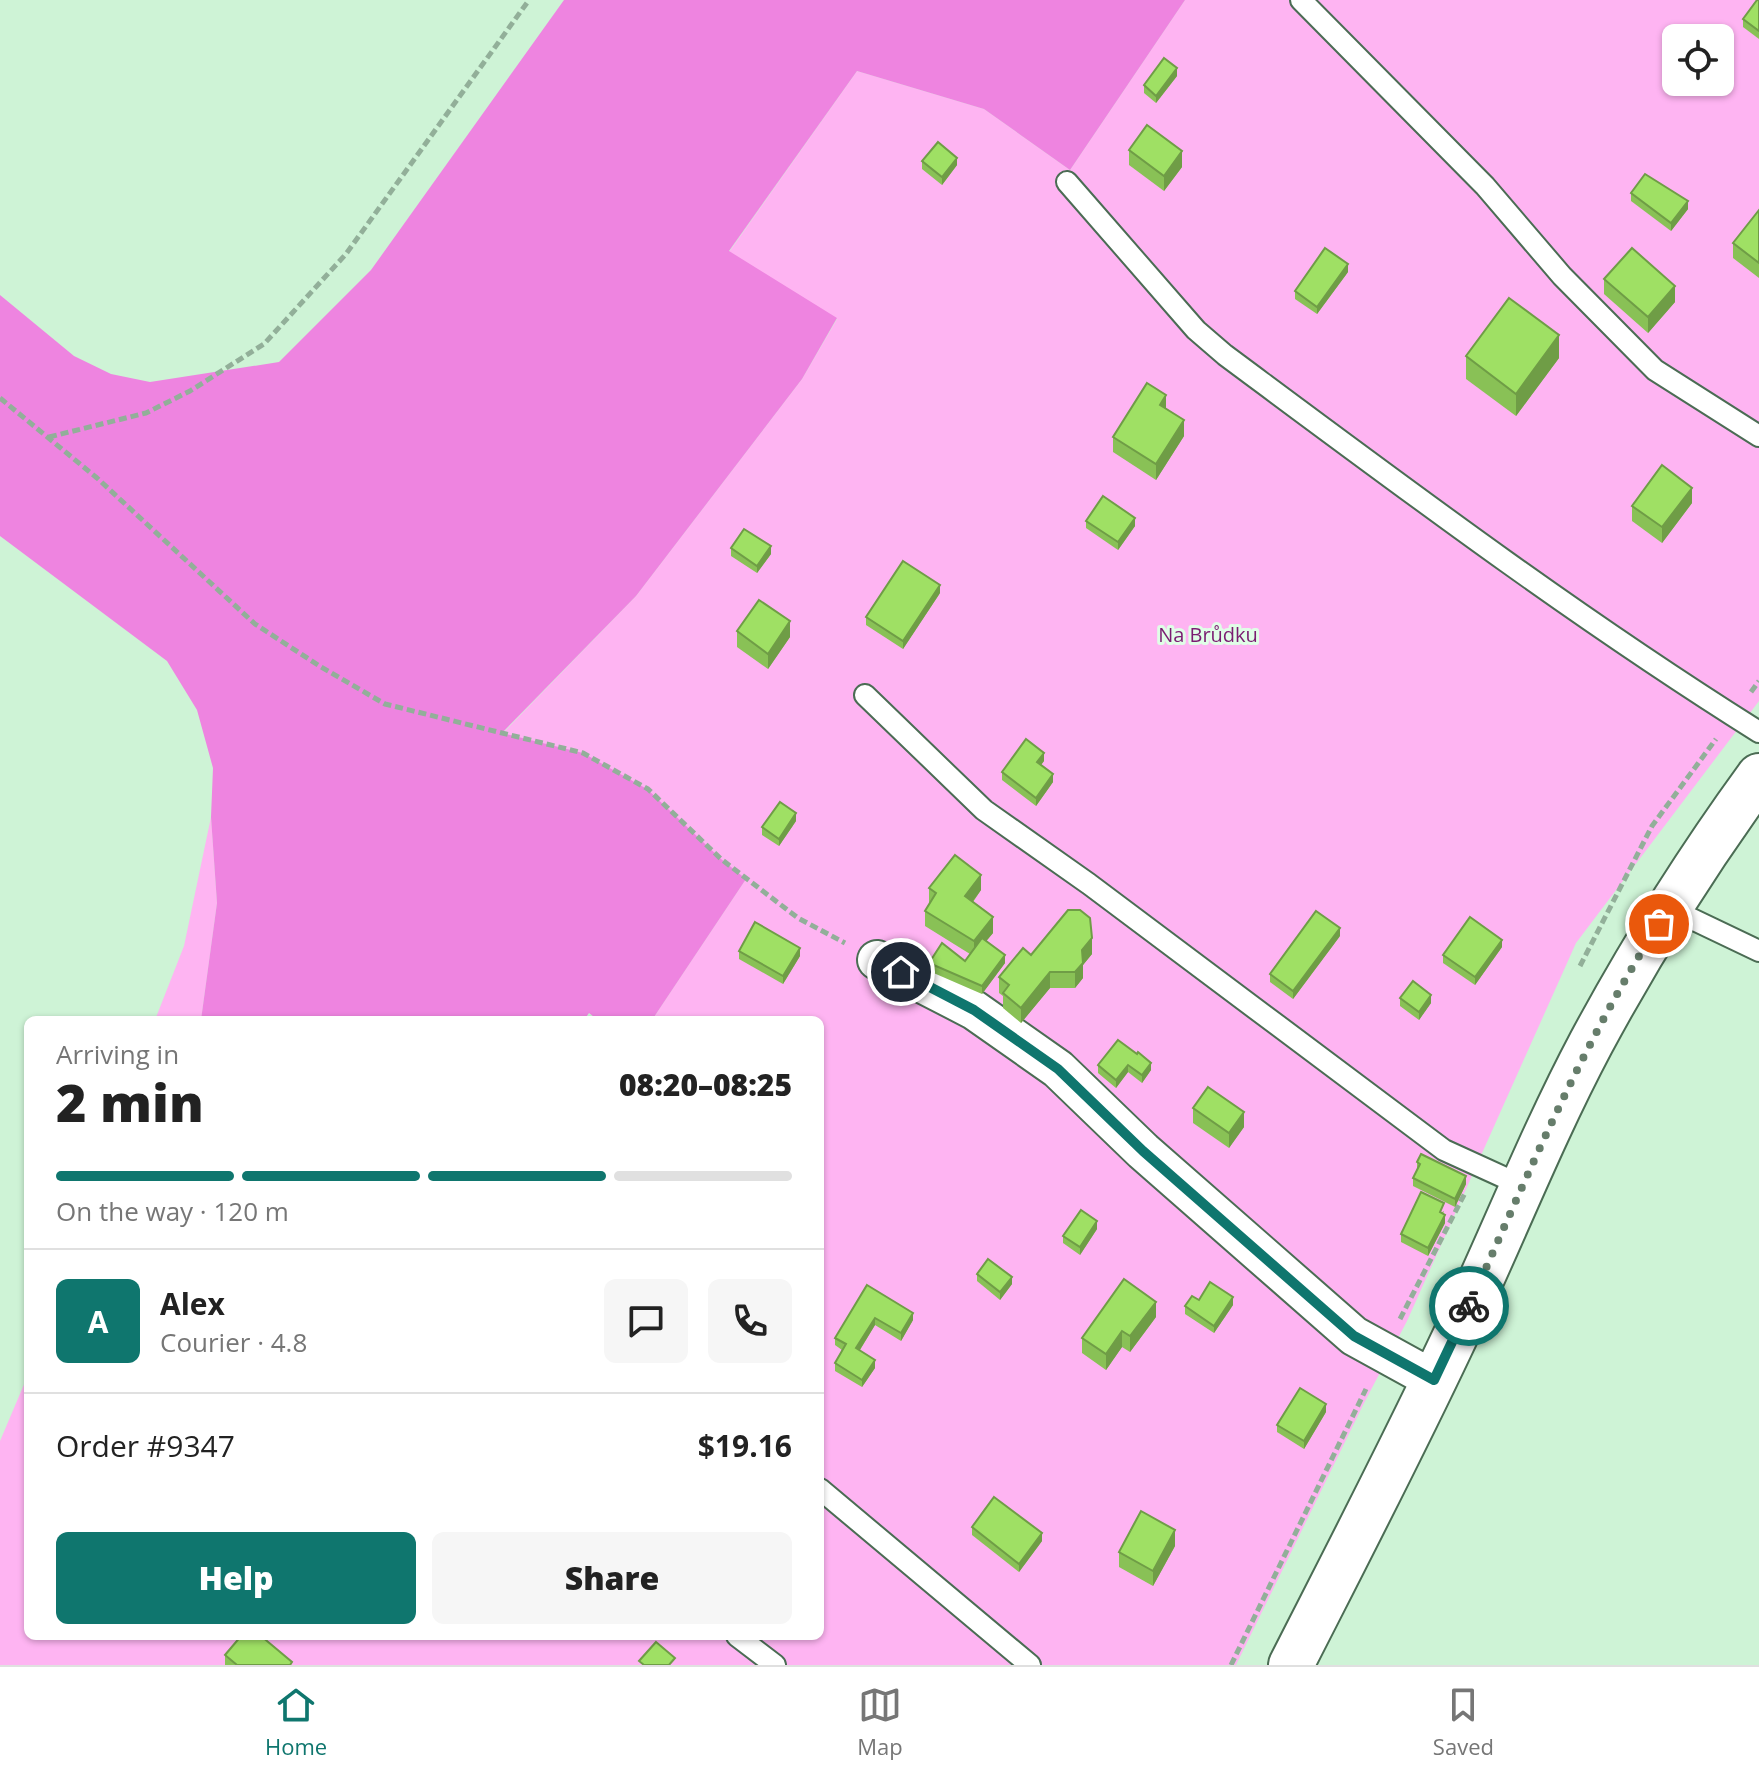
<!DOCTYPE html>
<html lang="en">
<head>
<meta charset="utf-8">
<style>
	:root { --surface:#fff; --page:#f6f6f6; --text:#222; --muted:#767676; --line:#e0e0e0; --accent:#0f766e }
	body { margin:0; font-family:"Open Sans",sans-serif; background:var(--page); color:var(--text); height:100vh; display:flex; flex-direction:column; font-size:30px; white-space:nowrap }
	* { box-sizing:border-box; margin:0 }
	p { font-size:26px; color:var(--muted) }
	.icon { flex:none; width:44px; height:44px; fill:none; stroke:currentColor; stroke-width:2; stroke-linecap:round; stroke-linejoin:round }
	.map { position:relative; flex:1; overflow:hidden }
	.drawer { position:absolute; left:24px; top:1016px; width:800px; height:624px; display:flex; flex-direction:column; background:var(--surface); border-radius:12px; box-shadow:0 2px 6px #0004 }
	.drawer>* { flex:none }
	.tools { position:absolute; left:1662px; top:24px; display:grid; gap:16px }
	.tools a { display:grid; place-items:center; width:72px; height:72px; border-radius:12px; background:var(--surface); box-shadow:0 2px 6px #0004; font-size:40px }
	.pin { position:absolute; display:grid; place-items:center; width:68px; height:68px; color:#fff; margin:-34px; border:4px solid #fff; border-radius:50%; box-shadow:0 2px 8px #0007 }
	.courier { position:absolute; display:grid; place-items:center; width:80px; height:80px; margin:-40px; border:6px solid #0f766e; border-radius:50%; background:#fff; color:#222; box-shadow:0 2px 10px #0007 }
	.head em { font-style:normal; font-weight:800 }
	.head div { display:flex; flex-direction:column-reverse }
	.head { display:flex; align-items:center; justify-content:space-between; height:136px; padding:0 32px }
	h1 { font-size:52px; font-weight:800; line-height:60px }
	.bar { display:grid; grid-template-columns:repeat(4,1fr); gap:12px 8px; align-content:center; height:96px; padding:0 32px }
	.bar i { height:10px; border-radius:6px; background:var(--line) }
	.bar .selected { background:var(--accent) }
	.bar p { grid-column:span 4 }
	.line { display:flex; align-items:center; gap:20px; padding:0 32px; border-top:2px solid var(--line) }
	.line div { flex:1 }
	.round { display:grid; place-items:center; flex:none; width:84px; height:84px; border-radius:12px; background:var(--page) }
	.action { display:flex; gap:16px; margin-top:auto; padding:16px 32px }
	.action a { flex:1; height:92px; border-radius:12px; background:var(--accent); color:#fff; font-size:32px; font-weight:800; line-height:92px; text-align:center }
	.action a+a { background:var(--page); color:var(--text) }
	.dock { display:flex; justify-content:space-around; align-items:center; height:112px; border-top:2px solid var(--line); background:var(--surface); font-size:22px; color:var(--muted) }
	.dock a { display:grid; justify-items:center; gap:4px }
	.dock .selected { color:var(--accent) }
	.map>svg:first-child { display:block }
	.green { fill:#feb4f2; fill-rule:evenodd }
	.forest { fill:#ee84e0 }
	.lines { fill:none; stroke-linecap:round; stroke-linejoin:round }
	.lane-casing { stroke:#4b6c54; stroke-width:24 }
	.street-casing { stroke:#4b6c54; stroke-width:42 }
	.secondary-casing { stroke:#4b6c54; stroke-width:48 }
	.path { stroke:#92af99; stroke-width:5; stroke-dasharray:8 4; stroke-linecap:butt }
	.lane { stroke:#fff; stroke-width:20 }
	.street { stroke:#fff; stroke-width:38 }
	.secondary { stroke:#fff; stroke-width:44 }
	.wall { fill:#89c156 }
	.shaded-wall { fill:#6f9d46 }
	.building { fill:#9fe064; stroke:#6f9d46; stroke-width:2 }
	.done { stroke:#667d6b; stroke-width:8; stroke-dasharray:0 14.4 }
	.route { stroke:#0f766e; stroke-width:10 }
	.labels { text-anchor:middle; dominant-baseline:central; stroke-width:6; stroke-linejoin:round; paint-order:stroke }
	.park-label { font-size:20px; fill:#7a1c71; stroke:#e0fee7 }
</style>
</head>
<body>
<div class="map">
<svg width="1759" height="1665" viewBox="0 0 1759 1665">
	<rect width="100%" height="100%" fill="#cef3d6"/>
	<g class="green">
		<path d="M 1185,0 L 1759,0 L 1759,701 L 1576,943 L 1407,1321 L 1363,1405 L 1236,1665 L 0,1665 L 0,1441 L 28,1375 L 28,1636 L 820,1636 L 820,1020 L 652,1020 L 746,879 L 583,753 L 502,734 L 636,596 L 802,379 L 837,319 L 729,252 L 857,71 L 984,109 L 1070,170 ZM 1676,38 L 1720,38 L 1720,82 L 1676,82 Z"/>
		<path d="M 211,817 L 217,903 L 201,1020 L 155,1020 L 184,946 Z"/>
	</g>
	<path class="forest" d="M 564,0 L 1185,0 L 1070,170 L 984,109 L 857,71 L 729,251 L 837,318 L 802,379 L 636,596 L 502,733 L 583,753 L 647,789 L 721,859 L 746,879 L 652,1020 L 598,1020 L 589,1013 L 584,1020 L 201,1020 L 217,903 L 211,817 L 213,768 L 197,710 L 167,661 L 0,536 L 0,295 L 74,356 L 111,374 L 150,382 L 279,362 L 371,270 Z"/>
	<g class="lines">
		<g class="lane-casing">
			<g id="lane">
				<path d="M 1301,0 L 1485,186 L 1562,276 L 1655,370 L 1759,436"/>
				<path d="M 1067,182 L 1196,330 L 1225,355 C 1400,485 1574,616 1759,732"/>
				<path d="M 865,695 L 984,810 L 1089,884 L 1444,1150 L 1523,1186"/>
				<path d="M 1669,908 L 1759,951"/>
				<path d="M 820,1489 L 1030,1665"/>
				<path d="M 737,1636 L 775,1665"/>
			</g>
		</g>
		<g class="street-casing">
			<path id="street" d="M 877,960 L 974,1010 L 1058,1069 L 1143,1151 L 1354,1336 L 1434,1380"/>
		</g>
		<g class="secondary-casing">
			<path id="secondary" d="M 1291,1665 C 1345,1559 1400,1453 1451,1345 C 1499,1245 1539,1141 1591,1043 C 1641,950 1697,861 1759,776"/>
		</g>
		<g class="path">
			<path d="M 0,398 L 97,478 L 255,624 L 321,667 L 385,704 L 583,753 L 648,789 L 721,859 L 798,918 L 845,943"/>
			<path d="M 49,437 L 146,413 L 190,391 L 264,344 L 346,254 L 529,0"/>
			<path d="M 1751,692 L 1759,681"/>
			<path d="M 1580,966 L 1652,826 L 1716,739"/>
			<path d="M 1400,1319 L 1465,1193"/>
			<path d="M 1231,1665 L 1366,1389"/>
		</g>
		<use href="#lane" class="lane"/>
		<use href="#street" class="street"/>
		<use href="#secondary" class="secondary"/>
	</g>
	<g class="wall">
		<path d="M 1759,0 L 1759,39 L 1743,27 L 1743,19 Z"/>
		<path d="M 1177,76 L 1156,103 L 1144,93 L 1144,85 Z"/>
		<path d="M 1129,150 L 1182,167 L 1164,191 L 1129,165 Z"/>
		<path d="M 922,161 L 957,165 L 942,185 L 922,169 Z"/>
		<path d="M 1631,193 L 1688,209 L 1671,231 L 1631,201 Z"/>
		<path d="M 1759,210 L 1759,278 L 1733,258 L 1733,243 Z"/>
		<path d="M 1348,272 L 1317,314 L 1295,299 L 1295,291 Z"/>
		<path d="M 1604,279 L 1675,302 L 1648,333 L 1604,294 Z"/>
		<path d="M 1466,356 L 1559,358 L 1516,416 L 1466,379 Z"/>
		<path d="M 1166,409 L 1184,436 L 1156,480 L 1113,452 L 1113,437 Z"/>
		<path d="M 1692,503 L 1662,543 L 1632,521 L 1632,506 Z"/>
		<path d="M 1086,521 L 1135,526 L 1118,550 L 1086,528 Z"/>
		<path d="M 731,548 L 771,554 L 757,573 L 731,556 Z"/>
		<path d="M 940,593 L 903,649 L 866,625 L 866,617 Z"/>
		<path d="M 737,631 L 790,637 L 768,669 L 737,647 Z"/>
		<path d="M 1044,761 L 1041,765 L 1053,782 L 1036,806 L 1002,780 L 1002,772 Z"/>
		<path d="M 796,821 L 779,846 L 762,835 L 762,827 Z"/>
		<path d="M 929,888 L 981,890 L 973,902 L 993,933 L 986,941 L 1005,963 L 982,994 L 929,971 L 929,963 L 965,961 L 970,954 L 925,926 L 925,911 L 929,904 Z"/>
		<path d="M 1340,936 L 1293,999 L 1270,982 L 1270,974 Z"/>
		<path d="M 1502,947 L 1475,985 L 1443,963 L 1443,955 Z"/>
		<path d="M 739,951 L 800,956 L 783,984 L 739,959 Z"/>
		<path d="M 1092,954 L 1083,965 L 1083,978 L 1075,988 L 1050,988 L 1021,1023 L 1003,1008 L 1003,996 L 999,993 L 999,977 L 1031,955 Z"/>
		<path d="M 1400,998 L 1431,1003 L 1419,1020 L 1400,1006 Z"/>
		<path d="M 1137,1054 L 1151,1070 L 1142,1083 L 1128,1072 L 1116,1088 L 1098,1073 L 1098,1065 Z"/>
		<path d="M 1193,1108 L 1244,1127 L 1229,1148 L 1193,1123 Z"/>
		<path d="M 1417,1162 L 1466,1184 L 1455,1207 L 1413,1186 L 1413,1178 L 1417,1170 Z"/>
		<path d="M 1444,1211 L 1443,1214 L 1445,1223 L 1428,1256 L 1401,1242 L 1401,1234 Z"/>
		<path d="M 1097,1229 L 1080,1255 L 1063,1243 L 1063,1236 Z"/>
		<path d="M 977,1274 L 1012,1284 L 1000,1300 L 977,1281 Z"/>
		<path d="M 867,1285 L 913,1320 L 901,1341 L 875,1325 L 860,1350 L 875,1368 L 862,1387 L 835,1371 L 835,1363 L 842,1350 L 835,1345 L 835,1338 Z"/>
		<path d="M 1233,1305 L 1214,1333 L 1185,1314 L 1185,1306 Z"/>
		<path d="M 1156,1317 L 1130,1352 L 1122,1347 L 1106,1370 L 1082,1353 L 1082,1338 Z"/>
		<path d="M 1326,1412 L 1304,1449 L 1277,1432 L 1277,1425 Z"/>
		<path d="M 972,1527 L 1042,1541 L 1019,1572 L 972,1535 Z"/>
		<path d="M 1175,1546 L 1153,1586 L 1119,1567 L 1119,1552 Z"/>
		<path d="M 225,1655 L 292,1665 L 225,1665 Z"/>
	</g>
	<g class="shaded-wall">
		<path d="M 1177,68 L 1177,76 L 1156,103 L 1156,96 Z"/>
		<path d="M 1182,151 L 1182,167 L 1164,191 L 1164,176 Z"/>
		<path d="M 957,158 L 957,165 L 942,185 L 942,177 Z"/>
		<path d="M 1688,201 L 1688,209 L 1671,231 L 1671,223 Z"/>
		<path d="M 1348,264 L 1348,272 L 1317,314 L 1317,307 Z"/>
		<path d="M 1675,286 L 1675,302 L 1648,333 L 1648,317 Z"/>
		<path d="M 1559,335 L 1559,358 L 1516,416 L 1516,394 Z"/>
		<path d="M 1166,395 L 1166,411 L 1160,405 Z"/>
		<path d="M 1184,420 L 1184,436 L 1156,480 L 1156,464 Z"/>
		<path d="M 1692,488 L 1692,503 L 1662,543 L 1662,527 Z"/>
		<path d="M 1135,518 L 1135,526 L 1118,550 L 1118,542 Z"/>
		<path d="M 771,546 L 771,554 L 757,573 L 757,566 Z"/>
		<path d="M 940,585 L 940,593 L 903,649 L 903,641 Z"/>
		<path d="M 790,621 L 790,637 L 768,669 L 768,654 Z"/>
		<path d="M 1044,753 L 1044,761 L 1037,770 L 1037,762 Z"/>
		<path d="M 1053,774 L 1053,782 L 1036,806 L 1036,798 Z"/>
		<path d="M 796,813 L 796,821 L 779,846 L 779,839 Z"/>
		<path d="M 981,875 L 981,890 L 965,912 L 965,896 Z"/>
		<path d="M 993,917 L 993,933 L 974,956 L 974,941 Z"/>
		<path d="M 1340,928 L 1340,936 L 1293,999 L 1293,991 Z"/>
		<path d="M 1092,938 L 1092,954 L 1083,965 L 1083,978 L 1075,988 L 1075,972 L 1082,950 Z"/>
		<path d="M 1502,940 L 1502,947 L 1475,985 L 1475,977 Z"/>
		<path d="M 800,948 L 800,956 L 783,984 L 783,976 Z"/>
		<path d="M 1005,955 L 1005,963 L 982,994 L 982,986 Z"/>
		<path d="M 1050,972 L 1050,988 L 1021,1023 L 1021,1008 Z"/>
		<path d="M 1431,995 L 1431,1003 L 1419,1020 L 1419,1012 Z"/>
		<path d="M 1151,1063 L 1151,1070 L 1142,1083 L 1142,1075 Z"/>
		<path d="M 1128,1065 L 1128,1072 L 1116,1088 L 1116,1080 Z"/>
		<path d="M 1244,1112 L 1244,1127 L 1229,1148 L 1229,1133 Z"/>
		<path d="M 1466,1176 L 1466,1184 L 1455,1207 L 1455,1199 Z"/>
		<path d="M 1445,1215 L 1445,1223 L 1428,1256 L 1428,1248 Z"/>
		<path d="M 1097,1221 L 1097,1229 L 1080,1255 L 1080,1247 Z"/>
		<path d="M 1012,1277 L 1012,1284 L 1000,1300 L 1000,1292 Z"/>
		<path d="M 1233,1297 L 1233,1305 L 1214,1333 L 1214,1326 Z"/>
		<path d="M 1156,1302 L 1156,1317 L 1130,1352 L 1130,1336 Z"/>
		<path d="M 913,1313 L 913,1320 L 901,1341 L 901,1333 Z"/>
		<path d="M 875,1318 L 875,1325 L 856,1356 L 856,1348 Z"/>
		<path d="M 1122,1331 L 1122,1347 L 1106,1370 L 1106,1354 Z"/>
		<path d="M 875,1360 L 875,1368 L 862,1387 L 862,1380 Z"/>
		<path d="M 1326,1404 L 1326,1412 L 1304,1449 L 1304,1441 Z"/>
		<path d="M 1175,1530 L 1175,1546 L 1153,1586 L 1153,1571 Z"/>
		<path d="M 1042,1533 L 1042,1541 L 1019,1572 L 1019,1564 Z"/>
	</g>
	<g class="building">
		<path d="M 1757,0 L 1759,0 L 1759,31 L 1743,19 Z"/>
		<path d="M 1164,58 L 1177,68 L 1156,96 L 1144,85 Z"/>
		<path d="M 1147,125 L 1182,151 L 1164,176 L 1129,150 Z"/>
		<path d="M 938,142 L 957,158 L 942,177 L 922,161 Z"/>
		<path d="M 1645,174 L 1688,201 L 1671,223 L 1631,193 Z"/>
		<path d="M 1759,210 L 1759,263 L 1733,243 Z"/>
		<path d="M 1325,248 L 1348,264 L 1317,307 L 1295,291 Z"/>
		<path d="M 1632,248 L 1675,286 L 1648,317 L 1604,279 Z"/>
		<path d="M 1509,298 L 1559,335 L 1516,394 L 1466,356 Z"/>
		<path d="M 1147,383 L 1166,395 L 1160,405 L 1184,420 L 1156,464 L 1113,437 Z"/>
		<path d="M 1662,465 L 1692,488 L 1662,527 L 1632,506 Z"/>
		<path d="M 1103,496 L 1135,518 L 1118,542 L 1086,521 Z"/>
		<path d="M 744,529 L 771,546 L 757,566 L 731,548 Z"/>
		<path d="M 903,561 L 940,585 L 903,641 L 866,617 Z"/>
		<path d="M 759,600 L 790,621 L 768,654 L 737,631 Z"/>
		<path d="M 1026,739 L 1044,753 L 1037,762 L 1053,774 L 1036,798 L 1002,772 Z"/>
		<path d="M 780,802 L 796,813 L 779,839 L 762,827 Z"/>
		<path d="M 955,855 L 981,875 L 965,896 L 993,917 L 974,941 L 925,911 L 936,893 L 929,888 Z"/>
		<path d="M 1068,910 L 1080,910 L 1090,918 L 1092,938 L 1082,950 L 1083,963 L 1075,972 L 1050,972 L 1021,1008 L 1003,993 L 1009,985 L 999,977 L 1023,948 L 1031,955 Z"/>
		<path d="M 1316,911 L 1340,928 L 1293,991 L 1270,974 Z"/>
		<path d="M 1470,917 L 1502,940 L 1475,977 L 1443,955 Z"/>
		<path d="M 755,922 L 800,948 L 783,976 L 739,951 Z"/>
		<path d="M 982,938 L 1005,955 L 982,986 L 929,963 L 942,943 L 965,961 Z"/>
		<path d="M 1413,981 L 1431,995 L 1419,1012 L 1400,998 Z"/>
		<path d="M 1118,1040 L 1137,1054 L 1138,1052 L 1151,1063 L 1142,1075 L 1128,1065 L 1116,1080 L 1098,1065 Z"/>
		<path d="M 1208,1087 L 1244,1112 L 1229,1133 L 1193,1108 Z"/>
		<path d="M 1421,1154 L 1466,1176 L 1455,1199 L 1413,1178 L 1420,1164 L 1417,1162 Z"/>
		<path d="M 1421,1192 L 1444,1203 L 1440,1212 L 1445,1215 L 1428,1248 L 1401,1234 Z"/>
		<path d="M 1081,1210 L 1097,1221 L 1080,1247 L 1063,1236 Z"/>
		<path d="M 988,1259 L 1012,1277 L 1000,1292 L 977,1274 Z"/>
		<path d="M 1124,1279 L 1156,1302 L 1130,1336 L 1122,1331 L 1106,1354 L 1082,1338 Z"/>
		<path d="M 1210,1282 L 1233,1297 L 1214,1326 L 1185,1306 L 1192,1296 L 1199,1300 Z"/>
		<path d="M 867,1285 L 913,1313 L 901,1333 L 875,1318 L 856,1348 L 875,1360 L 862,1380 L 835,1363 L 846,1344 L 835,1338 Z"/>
		<path d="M 1300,1388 L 1326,1404 L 1304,1441 L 1277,1425 Z"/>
		<path d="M 994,1497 L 1042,1533 L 1019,1564 L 972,1527 Z"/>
		<path d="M 1141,1511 L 1175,1530 L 1153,1571 L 1119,1552 Z"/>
		<path d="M 241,1636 L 261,1636 L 292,1662 L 290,1665 L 237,1665 L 225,1655 Z"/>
		<path d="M 656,1642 L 675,1658 L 669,1665 L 644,1665 L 639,1661 Z"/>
	</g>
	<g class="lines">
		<path class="done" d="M 1469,1306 C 1527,1177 1582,1044 1659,924"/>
		<path class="route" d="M 901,972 L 974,1010 L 1058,1069 L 1143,1151 L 1354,1336 L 1434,1380 L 1469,1306"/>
	</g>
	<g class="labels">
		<g class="park-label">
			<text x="1208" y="634">Na Brůdku</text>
		</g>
	</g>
</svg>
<div class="tools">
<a><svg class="icon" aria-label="locate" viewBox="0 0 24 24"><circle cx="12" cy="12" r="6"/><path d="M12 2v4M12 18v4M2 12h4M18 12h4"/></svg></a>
</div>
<div class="pin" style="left:1659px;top:924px;background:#ea580c"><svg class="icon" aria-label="bag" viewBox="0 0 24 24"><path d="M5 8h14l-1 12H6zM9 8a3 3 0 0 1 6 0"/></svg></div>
<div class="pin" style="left:901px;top:972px;background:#1f2937"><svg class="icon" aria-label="home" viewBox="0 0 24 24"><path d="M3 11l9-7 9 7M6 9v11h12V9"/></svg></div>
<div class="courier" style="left:1469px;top:1306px"><svg class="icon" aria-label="bike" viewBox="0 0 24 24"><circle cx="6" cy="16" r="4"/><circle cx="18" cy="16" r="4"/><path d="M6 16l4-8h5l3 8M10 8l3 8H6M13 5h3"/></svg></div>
<section class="drawer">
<div class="head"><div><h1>2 min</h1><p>Arriving in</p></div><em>08:20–08:25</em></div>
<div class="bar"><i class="selected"></i><i class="selected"></i><i class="selected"></i><i></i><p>On the way · 120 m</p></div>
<div class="line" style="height:144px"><b class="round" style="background:var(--accent);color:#fff">A</b><div><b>Alex</b><p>Courier · 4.8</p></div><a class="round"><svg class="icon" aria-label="chat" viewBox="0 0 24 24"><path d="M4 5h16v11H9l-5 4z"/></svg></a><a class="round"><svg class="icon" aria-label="phone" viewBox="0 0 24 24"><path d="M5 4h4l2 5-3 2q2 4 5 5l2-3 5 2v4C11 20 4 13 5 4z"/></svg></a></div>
<div class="line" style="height:104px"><div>Order #9347</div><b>$19.16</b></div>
<div class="action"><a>Help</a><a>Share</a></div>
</section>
</div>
<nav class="dock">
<a class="selected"><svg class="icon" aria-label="home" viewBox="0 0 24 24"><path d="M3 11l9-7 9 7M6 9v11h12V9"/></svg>Home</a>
<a><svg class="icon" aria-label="map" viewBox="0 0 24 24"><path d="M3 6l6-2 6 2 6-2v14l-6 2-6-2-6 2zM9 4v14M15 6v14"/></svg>Map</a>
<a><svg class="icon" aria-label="saved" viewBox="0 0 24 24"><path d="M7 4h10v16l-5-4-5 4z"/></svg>Saved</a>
</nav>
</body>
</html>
